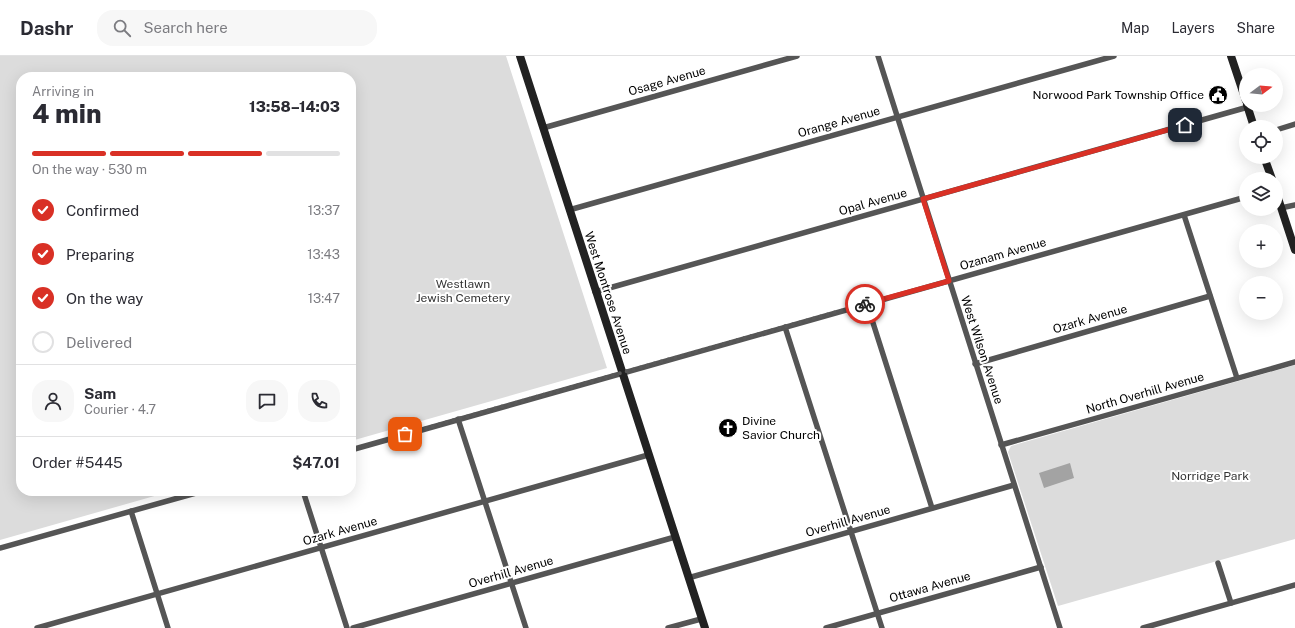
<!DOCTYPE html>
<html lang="en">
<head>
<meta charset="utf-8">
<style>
	:root { --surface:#fff; --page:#f7f7f7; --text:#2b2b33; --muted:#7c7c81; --line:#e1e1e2; --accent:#d93025 }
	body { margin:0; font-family:"Public Sans",sans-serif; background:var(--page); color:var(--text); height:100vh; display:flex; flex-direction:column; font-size:15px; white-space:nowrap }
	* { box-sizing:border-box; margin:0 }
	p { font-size:13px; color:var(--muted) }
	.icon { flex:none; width:22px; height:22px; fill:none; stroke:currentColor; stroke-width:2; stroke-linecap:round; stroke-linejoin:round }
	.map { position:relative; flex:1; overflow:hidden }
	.side { position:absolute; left:16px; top:16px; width:340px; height:424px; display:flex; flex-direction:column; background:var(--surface); border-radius:16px; box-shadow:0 4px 16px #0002 }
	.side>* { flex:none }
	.needle { width:26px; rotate:74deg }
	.tools { position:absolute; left:1239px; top:12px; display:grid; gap:8px }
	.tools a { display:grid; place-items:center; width:44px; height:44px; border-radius:50%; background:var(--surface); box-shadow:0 4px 16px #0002; font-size:20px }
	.pin { position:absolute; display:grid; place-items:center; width:34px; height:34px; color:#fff; margin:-17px; border-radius:8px; box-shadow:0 2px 6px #0006 }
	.courier { position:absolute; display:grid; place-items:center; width:40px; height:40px; margin:-20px; border:3px solid #d93025; border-radius:50%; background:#fff; color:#222; box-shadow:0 1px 5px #0007 }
	.summary em { font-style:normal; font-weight:800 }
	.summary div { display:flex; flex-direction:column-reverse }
	.summary { display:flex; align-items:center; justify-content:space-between; height:68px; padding:0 16px }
	h1 { font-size:26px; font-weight:800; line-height:30px }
	.bar { display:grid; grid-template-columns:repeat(4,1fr); gap:6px 4px; align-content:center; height:48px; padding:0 16px }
	.bar i { height:5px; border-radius:3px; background:var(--line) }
	.bar .current { background:var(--accent) }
	.bar p { grid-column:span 4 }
	.line { display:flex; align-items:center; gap:10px; padding:0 16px; border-top:1px solid var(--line) }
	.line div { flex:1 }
	.round { display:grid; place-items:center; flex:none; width:42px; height:42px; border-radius:16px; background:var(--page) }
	ol { padding:0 16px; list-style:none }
	li { display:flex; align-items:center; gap:12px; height:44px }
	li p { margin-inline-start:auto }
	li .icon { padding:4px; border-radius:50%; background:var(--accent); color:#fff; stroke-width:4 }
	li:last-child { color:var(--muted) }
	li i { width:22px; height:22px; border:2px solid var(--line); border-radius:50% }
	header { display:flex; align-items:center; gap:24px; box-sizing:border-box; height:56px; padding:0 20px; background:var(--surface); border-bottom:1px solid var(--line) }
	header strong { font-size:19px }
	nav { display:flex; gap:22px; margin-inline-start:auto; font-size:14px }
	.search { width:280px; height:36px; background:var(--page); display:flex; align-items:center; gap:10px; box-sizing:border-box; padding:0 14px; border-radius:16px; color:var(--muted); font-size:15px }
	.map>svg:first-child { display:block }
	.green { fill:#dcdcdc }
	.water { fill:#a3a3a3 }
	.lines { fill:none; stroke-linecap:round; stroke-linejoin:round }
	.street { stroke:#555; stroke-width:5.5 }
	.secondary { stroke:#222; stroke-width:8 }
	.done { stroke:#595959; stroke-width:4; stroke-dasharray:0 7.2 }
	.route { stroke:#d93025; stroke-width:5 }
	.labels { text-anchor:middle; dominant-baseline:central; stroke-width:4; stroke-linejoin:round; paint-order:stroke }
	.street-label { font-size:12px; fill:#000; stroke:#fff }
	.poi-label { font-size:12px; fill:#000; stroke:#fff; text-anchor:end }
	.park-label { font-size:12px; fill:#333; stroke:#fff }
</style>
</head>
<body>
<header>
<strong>Dashr</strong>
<div class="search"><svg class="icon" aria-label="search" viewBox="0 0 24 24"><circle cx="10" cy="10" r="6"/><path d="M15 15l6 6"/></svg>Search here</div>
<nav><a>Map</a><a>Layers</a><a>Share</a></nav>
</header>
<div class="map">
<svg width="1295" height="572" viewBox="0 0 1295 572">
	<rect width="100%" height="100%" fill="#fff"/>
	<g class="green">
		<path d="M 0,0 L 506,0 L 607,312 L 351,385 L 351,21 L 21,21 L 21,435 L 172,435 L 0,484 Z"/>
		<path d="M 1295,309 L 1295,483 L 1058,550 L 1008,396 L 1011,390 Z"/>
	</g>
	<path class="water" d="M 1070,407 L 1074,422 L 1044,432 L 1039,417 Z"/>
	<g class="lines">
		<g class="street">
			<path d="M 878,0 L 1060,572"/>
			<path d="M 543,72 L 797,0"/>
			<path d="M 1276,74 L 1295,68"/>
			<path d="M 1281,152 L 1295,149"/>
			<path d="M 569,154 L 1114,0"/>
			<path d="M 1184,159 L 1237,322"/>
			<path d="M 595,236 L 1248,51"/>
			<path d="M 867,248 L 932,452"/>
			<path d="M 785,271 L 882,572"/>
			<path d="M 975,308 L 1210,240"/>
			<path d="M 458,363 L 526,572"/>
			<path d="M 1001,389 L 1295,306"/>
			<path d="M 351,394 L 1246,141"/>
			<path d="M 303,435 L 347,572"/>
			<path d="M 131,455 L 168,572"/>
			<path d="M 0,492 L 203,435"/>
			<path d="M 1218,507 L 1231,547"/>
			<path d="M 688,522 L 1014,429"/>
			<path d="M 37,572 L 648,399"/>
			<path d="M 353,572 L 675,481"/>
			<path d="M 668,572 L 701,563"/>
			<path d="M 826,572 L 1041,511"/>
			<path d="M 1143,572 L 1295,529"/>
		</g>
		<g class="secondary">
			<path d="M 520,0 L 705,572"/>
			<path d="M 1231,0 L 1246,45"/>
			<path d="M 1247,49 L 1254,71"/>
			<path d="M 1264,101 L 1272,123"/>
			<path d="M 1276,136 L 1295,194"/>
		</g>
	</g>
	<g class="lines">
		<path class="done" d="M 405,378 L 865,248"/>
		<path class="route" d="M 865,248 L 949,225 L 923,143 L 1185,69"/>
	</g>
	<defs>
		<g id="civic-disc" transform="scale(1)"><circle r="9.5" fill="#000" stroke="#fff"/><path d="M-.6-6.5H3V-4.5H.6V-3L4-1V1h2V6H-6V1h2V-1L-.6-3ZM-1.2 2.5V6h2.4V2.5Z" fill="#fff"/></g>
		<g id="church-disc" transform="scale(1)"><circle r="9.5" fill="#000" stroke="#fff"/><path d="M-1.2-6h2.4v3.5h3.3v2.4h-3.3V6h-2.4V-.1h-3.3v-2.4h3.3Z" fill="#fff"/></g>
	</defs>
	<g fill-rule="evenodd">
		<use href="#civic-disc" x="1218" y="39"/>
		<use href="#church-disc" x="728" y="372"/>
	</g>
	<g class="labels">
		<g class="street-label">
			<text transform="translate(667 25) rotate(-16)">Osage Avenue</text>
			<text transform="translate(839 66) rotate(-16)">Orange Avenue</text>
			<text transform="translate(873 146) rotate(-16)">Opal Avenue</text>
			<text transform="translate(1003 198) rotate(-16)">Ozanam Avenue</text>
			<text transform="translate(608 237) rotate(72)">West Montrose Avenue</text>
			<text transform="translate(1090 263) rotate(-16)">Ozark Avenue</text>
			<text transform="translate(982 294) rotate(72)">West Wilson Avenue</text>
			<text transform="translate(1145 337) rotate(-16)">North Overhill Avenue</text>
			<text transform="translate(848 465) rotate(-16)">Overhill Avenue</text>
			<text transform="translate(340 475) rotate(-16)">Ozark Avenue</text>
			<text transform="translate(511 516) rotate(-16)">Overhill Avenue</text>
			<text transform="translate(930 531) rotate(-16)">Ottawa Avenue</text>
		</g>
		<g class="poi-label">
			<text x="1204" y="39">Norwood Park Township Office</text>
			<text x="742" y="365" text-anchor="start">Divine<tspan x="742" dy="14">Savior Church</tspan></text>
		</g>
		<g class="park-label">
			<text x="463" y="228">Westlawn<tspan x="463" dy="14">Jewish Cemetery</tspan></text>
			<text x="1210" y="420">Norridge Park</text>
		</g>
	</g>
</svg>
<div class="tools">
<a><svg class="needle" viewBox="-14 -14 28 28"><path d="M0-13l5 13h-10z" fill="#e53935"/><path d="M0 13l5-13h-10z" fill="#7c7c81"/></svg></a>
<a><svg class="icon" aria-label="locate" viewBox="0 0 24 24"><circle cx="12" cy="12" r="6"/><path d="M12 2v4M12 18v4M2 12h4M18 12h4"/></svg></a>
<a><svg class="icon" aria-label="layers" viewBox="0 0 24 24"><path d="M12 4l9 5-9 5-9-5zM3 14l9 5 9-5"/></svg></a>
<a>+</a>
<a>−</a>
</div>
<div class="pin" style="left:405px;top:378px;background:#ea580c"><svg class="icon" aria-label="bag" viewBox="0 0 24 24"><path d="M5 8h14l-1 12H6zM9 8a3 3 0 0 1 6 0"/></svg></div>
<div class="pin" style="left:1185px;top:69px;background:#1f2937"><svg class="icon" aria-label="home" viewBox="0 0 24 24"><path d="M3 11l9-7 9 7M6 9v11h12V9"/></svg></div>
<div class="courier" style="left:865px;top:248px"><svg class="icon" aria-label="bike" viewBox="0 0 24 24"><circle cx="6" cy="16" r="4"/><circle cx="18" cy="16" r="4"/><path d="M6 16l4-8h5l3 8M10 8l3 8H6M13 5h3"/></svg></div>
<section class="side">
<div class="summary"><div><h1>4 min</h1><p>Arriving in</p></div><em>13:58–14:03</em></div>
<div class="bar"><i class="current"></i><i class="current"></i><i class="current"></i><i></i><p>On the way · 530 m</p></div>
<ol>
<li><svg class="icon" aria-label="check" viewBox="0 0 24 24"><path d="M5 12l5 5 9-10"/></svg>Confirmed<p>13:37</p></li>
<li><svg class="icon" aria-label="check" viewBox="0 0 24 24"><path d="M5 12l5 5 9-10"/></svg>Preparing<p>13:43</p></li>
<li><svg class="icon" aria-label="check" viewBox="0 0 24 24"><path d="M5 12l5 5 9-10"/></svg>On the way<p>13:47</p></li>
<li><i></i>Delivered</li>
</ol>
<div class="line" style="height:72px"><a class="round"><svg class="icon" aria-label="person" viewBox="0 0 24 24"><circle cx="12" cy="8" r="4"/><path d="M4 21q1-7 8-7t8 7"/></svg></a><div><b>Sam</b><p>Courier · 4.7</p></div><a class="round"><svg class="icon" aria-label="chat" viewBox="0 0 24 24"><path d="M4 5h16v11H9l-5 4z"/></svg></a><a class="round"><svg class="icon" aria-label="phone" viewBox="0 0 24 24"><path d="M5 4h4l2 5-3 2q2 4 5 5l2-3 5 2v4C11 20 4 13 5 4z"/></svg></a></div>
<div class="line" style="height:52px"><div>Order #5445</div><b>$47.01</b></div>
</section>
</div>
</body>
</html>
